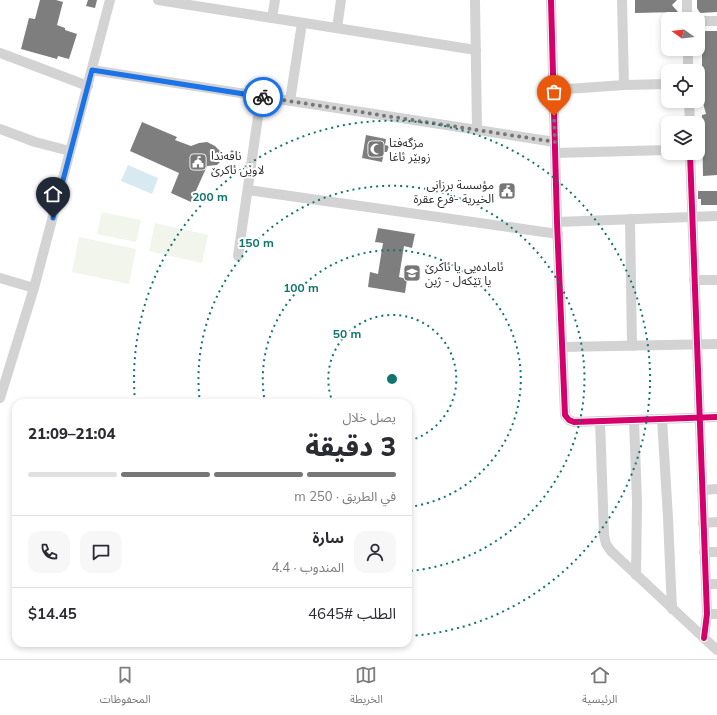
<!DOCTYPE html>
<html lang="ar">
<head>
<meta charset="utf-8">
<style>
	:root { --surface:#fff; --page:#f7f7f7; --text:#2b2b33; --muted:#7c7c81; --line:#e1e1e2; --accent:#777 }
	body { margin:0; font-family:Mulish,"Noto Sans Arabic",sans-serif; background:var(--page); color:var(--text); direction:rtl; height:100vh; display:flex; flex-direction:column; font-size:15px; white-space:nowrap }
	* { box-sizing:border-box; margin:0 }
	p { font-size:13px; color:var(--muted) }
	.icon { flex:none; width:22px; height:22px; fill:none; stroke:currentColor; stroke-width:2; stroke-linecap:round; stroke-linejoin:round }
	.map { position:relative; flex:1; overflow:hidden; direction:ltr }
	.panel { position:absolute; left:12px; top:399px; width:400px; height:248px; display:flex; flex-direction:column; background:var(--surface); border-radius:12px; box-shadow:0 2px 6px #0003; direction:rtl }
	.panel>* { flex:none }
	.needle { width:26px; rotate:285deg }
	.controls { position:absolute; left:661px; top:12px; display:grid; gap:8px }
	.controls a { display:grid; place-items:center; width:44px; height:44px; border-radius:8px; background:var(--surface); box-shadow:0 2px 6px #0003; font-size:20px }
	.pin { position:absolute; display:grid; place-items:center; width:34px; height:34px; color:#fff; margin:-41px -17px; border-radius:50% 50% 50% 0; rotate:-45deg; box-shadow:0 0 4px #0007 }
	.pin .icon { rotate:45deg }
	.courier { position:absolute; display:grid; place-items:center; width:40px; height:40px; margin:-20px; border:3px solid #1a73e8; border-radius:50%; background:#fff; color:#222; box-shadow:0 1px 5px #0007 }
	.summary em { font-style:normal; font-weight:800 }
	.summary div { display:flex; flex-direction:column-reverse }
	.summary { display:flex; align-items:center; justify-content:space-between; height:68px; padding:0 16px }
	h1 { font-size:26px; font-weight:800; line-height:30px }
	.bar { display:grid; grid-template-columns:repeat(4,1fr); gap:6px 4px; align-content:center; height:48px; padding:0 16px }
	.bar i { height:5px; border-radius:3px; background:var(--line) }
	.bar .current { background:var(--accent) }
	.bar p { grid-column:span 4 }
	.line { display:flex; align-items:center; gap:10px; padding:0 16px; border-top:1px solid var(--line) }
	.line div { flex:1 }
	.round { display:grid; place-items:center; flex:none; width:42px; height:42px; border-radius:12px; background:var(--page) }
	.tab-bar { display:flex; justify-content:space-around; align-items:center; height:56px; border-top:1px solid var(--line); background:var(--surface); font-size:11px; color:var(--muted) }
	.tab-bar a { display:grid; justify-items:center; gap:2px }
	.tab-bar .current { color:var(--accent) }
	.map>svg:first-child { display:block }
	.green { fill:#f1f5eb }
	.water { fill:#d7eaf2 }
	.building { fill:#7e7e7e }
	.lines { fill:none; stroke-linecap:round; stroke-linejoin:round }
	.street { stroke:#d3d3d3; stroke-width:10 }
	.cycleway-casing { stroke:#fff; stroke-width:8 }
	.cycleway { stroke:#d6006c; stroke-width:6 }
	.done { stroke:#777; stroke-width:4; stroke-dasharray:0 7.2 }
	.route { stroke:#1a73e8; stroke-width:5 }
	.ring { fill:none; stroke:#0f766e; stroke-width:2; stroke-dasharray:2 4 }
	.labels { text-anchor:middle; dominant-baseline:central; stroke-width:4; stroke-linejoin:round; paint-order:stroke }
	.poi-label { font-size:12px; fill:#2e2e2e; stroke:#fff; text-anchor:start }
	.centre { fill:#0f766e; stroke:#fff; stroke-width:2 }
	.ring-label { font-size:12px; text-anchor:middle; font-weight:bold; fill:#0f766e; stroke:#fff; stroke-width:4; stroke-linejoin:round; paint-order:stroke }
</style>
</head>
<body>
<div class="map">
<svg width="717" height="659" viewBox="0 0 717 659">
	<rect width="100%" height="100%" fill="#fff"/>
	<g class="green">
		<path d="M 102,212 L 141,220 L 136,242 L 97,234 Z"/>
		<path d="M 155,223 L 208,235 L 202,263 L 149,251 Z"/>
		<path d="M 79,237 L 136,249 L 129,284 L 72,272 Z"/>
	</g>
	<path class="water" d="M 128,165 L 158,178 L 152,194 L 121,181 Z"/>
	<g class="building">
		<path d="M 40,0 L 56,0 L 63,2 L 57,25 L 65,28 L 65,30 L 77,34 L 69,59 L 58,56 L 57,59 L 21,49 L 29,18 L 35,19 Z"/>
		<path d="M 88,0 L 97,0 L 95,8 L 86,6 Z"/>
		<path d="M 635,0 L 677,0 L 672,5 L 678,12 L 635,13 Z"/>
		<path d="M 697,0 L 717,0 L 717,12 L 700,13 L 697,8 Z"/>
		<path d="M 698,31 L 717,31 L 717,175 L 703,176 L 702,115 L 706,114 L 702,99 L 700,99 L 700,67 L 702,67 L 702,52 L 698,52 Z"/>
		<path d="M 142,122 L 177,137 L 175,140 L 191,146 L 199,143 L 207,142 L 215,146 L 221,152 L 223,155 L 222,160 L 217,165 L 207,166 L 191,202 L 171,193 L 179,173 L 130,151 Z"/>
		<path d="M 366,135 L 386,139 L 385,145 L 389,146 L 387,152 L 384,152 L 382,162 L 362,158 Z"/>
		<path d="M 698,191 L 717,191 L 717,205 L 701,205 L 701,199 L 698,199 Z"/>
		<path d="M 378,228 L 415,234 L 412,248 L 404,246 L 399,277 L 407,279 L 405,293 L 368,287 L 370,272 L 378,274 L 383,243 L 375,242 Z"/>
	</g>
	<g class="lines">
		<g class="street">
			<path d="M 158,0 L 476,50"/>
			<path d="M 475,0 L 477,130"/>
			<path d="M 551,0 L 557,222 L 565,415 L 569,420 L 574,422 L 717,417"/>
			<path d="M 622,0 L 624,85"/>
			<path d="M 687,0 L 687,19"/>
			<path d="M 272,18 L 275,0"/>
			<path d="M 698,21 L 717,21"/>
			<path d="M 337,28 L 341,0"/>
			<path d="M 688,49 L 688,71"/>
			<path d="M 0,53 L 88,86"/>
			<path d="M 92,70 L 555,142"/>
			<path d="M 553,90 L 624,85 L 668,84"/>
			<path d="M 290,101 L 302,23"/>
			<path d="M 689,101 L 690,123"/>
			<path d="M 0,129 L 35,142 L 70,151"/>
			<path d="M 555,153 L 668,150"/>
			<path d="M 690,153 L 707,614 L 704,638"/>
			<path d="M 248,190 L 558,234"/>
			<path d="M 630,219 L 632,346"/>
			<path d="M 557,222 L 717,216"/>
			<path d="M 238,256 L 261,96"/>
			<path d="M 0,278 L 34,288"/>
			<path d="M 694,280 L 717,280"/>
			<path d="M 562,347 L 717,344"/>
			<path d="M 0,398 L 34,288 L 110,0"/>
			<path d="M 662,419 L 668,518 L 672,609"/>
			<path d="M 634,420 L 637,502 L 636,575"/>
			<path d="M 600,421 L 604,535 L 606,544 L 611,551 L 717,650"/>
			<path d="M 702,490 L 717,489"/>
			<path d="M 703,523 L 717,522"/>
			<path d="M 704,552 L 717,552"/>
			<path d="M 706,584 L 717,584"/>
			<path d="M 707,614 L 717,614"/>
		</g>
		<g class="cycleway-casing">
			<g id="cycleway">
				<path d="M 551,0 L 557,222 L 565,415 L 569,420 L 574,422 L 717,417"/>
				<path d="M 690,153 L 707,614 L 704,638"/>
			</g>
		</g>
		<use href="#cycleway" class="cycleway"/>
	</g>
	<g class="lines">
		<path class="done" d="M 263,97 L 555,142 L 554,116"/>
		<path class="route" d="M 53,218 L 92,70 L 263,97"/>
	</g>
	<g class="ring">
		<path d="M333 403A64 64 0 1 1 408 441"/>
		<path d="M265 403A129 129 0 1 1 409 507"/>
		<path d="M200 403A193 193 0 1 1 409 571"/>
		<path d="M135 401A258 258 0 1 1 410 636"/>
	</g>
	<defs>
		<g id="mosque-square" transform="scale(0.9)"><rect x="-9" y="-9" width="18" height="18" rx="4" fill="#777" stroke="#fff"/><path d="M3.5-4.9A6 6 0 1 0 3.5 4.9A5 5 0 1 1 3.5-4.9Z" fill="#fff"/></g>
		<g id="civic-square" transform="scale(0.9)"><rect x="-9" y="-9" width="18" height="18" rx="4" fill="#777" stroke="#fff"/><path d="M-.6-6.5H3V-4.5H.6V-3L4-1V1h2V6H-6V1h2V-1L-.6-3ZM-1.2 2.5V6h2.4V2.5Z" fill="#fff"/></g>
		<g id="school-square" transform="scale(0.9)"><rect x="-9" y="-9" width="18" height="18" rx="4" fill="#777" stroke="#fff"/><path d="M0-5L7-2L0 1L-7-2ZM-4 1L0 2.5L4 1V4Q0 6-4 4Z" fill="#fff"/></g>
	</defs>
	<g fill-rule="evenodd">
		<use href="#mosque-square" x="376" y="149"/>
		<use href="#civic-square" x="198" y="162"/>
		<use href="#civic-square" x="507" y="191"/>
		<use href="#school-square" x="412" y="273"/>
	</g>
	<g class="labels">
		<g class="poi-label">
			<text x="389" y="142">مزگەفتا<tspan x="389" dy="14">زوبێر ئاغا</tspan></text>
			<text x="211" y="155">ناڤەندا<tspan x="211" dy="14">لاوێن ئاکرێ</tspan></text>
			<text x="494" y="184" text-anchor="end">مؤسسة برزانى<tspan x="494" dy="14">الخيرية -فرع عقرة</tspan></text>
			<text x="425" y="266">ئامادەیی یا ئاکرێ<tspan x="425" dy="14">یا تێکەل - ژین</tspan></text>
		</g>
	</g>
	<circle cx="392" cy="379" r="6" class="centre"/>
	<g class="ring-label">
		<text x="210" y="201">200 m</text>
		<text x="256" y="247">150 m</text>
		<text x="301" y="292">100 m</text>
		<text x="347" y="338">50 m</text>
	</g>
</svg>
<div class="controls">
<a><svg class="needle" viewBox="-14 -14 28 28"><path d="M0-13l5 13h-10z" fill="#e53935"/><path d="M0 13l5-13h-10z" fill="#7c7c81"/></svg></a>
<a><svg class="icon" aria-label="locate" viewBox="0 0 24 24"><circle cx="12" cy="12" r="6"/><path d="M12 2v4M12 18v4M2 12h4M18 12h4"/></svg></a>
<a><svg class="icon" aria-label="layers" viewBox="0 0 24 24"><path d="M12 4l9 5-9 5-9-5zM3 14l9 5 9-5"/></svg></a>
</div>
<div class="pin" style="left:554px;top:116px;background:#ea580c"><svg class="icon" aria-label="bag" viewBox="0 0 24 24"><path d="M5 8h14l-1 12H6zM9 8a3 3 0 0 1 6 0"/></svg></div>
<div class="pin" style="left:53px;top:218px;background:#1f2937"><svg class="icon" aria-label="home" viewBox="0 0 24 24"><path d="M3 11l9-7 9 7M6 9v11h12V9"/></svg></div>
<div class="courier" style="left:263px;top:97px"><svg class="icon" aria-label="bike" viewBox="0 0 24 24"><circle cx="6" cy="16" r="4"/><circle cx="18" cy="16" r="4"/><path d="M6 16l4-8h5l3 8M10 8l3 8H6M13 5h3"/></svg></div>
<section class="panel">
<div class="summary"><div><h1>3 دقيقة</h1><p>يصل خلال</p></div><em>21:04–21:09</em></div>
<div class="bar"><i class="current"></i><i class="current"></i><i class="current"></i><i></i><p>في الطريق · 250 m</p></div>
<div class="line" style="height:72px"><a class="round"><svg class="icon" aria-label="person" viewBox="0 0 24 24"><circle cx="12" cy="8" r="4"/><path d="M4 21q1-7 8-7t8 7"/></svg></a><div><b>سارة</b><p>المندوب · 4.4</p></div><a class="round"><svg class="icon" aria-label="chat" viewBox="0 0 24 24"><path d="M4 5h16v11H9l-5 4z"/></svg></a><a class="round"><svg class="icon" aria-label="phone" viewBox="0 0 24 24"><path d="M5 4h4l2 5-3 2q2 4 5 5l2-3 5 2v4C11 20 4 13 5 4z"/></svg></a></div>
<div class="line" style="height:52px"><div>الطلب #4645</div><b>$14.45</b></div>
</section>
</div>
<nav class="tab-bar">
<a class="current"><svg class="icon" aria-label="home" viewBox="0 0 24 24"><path d="M3 11l9-7 9 7M6 9v11h12V9"/></svg>الرئيسية</a>
<a><svg class="icon" aria-label="map" viewBox="0 0 24 24"><path d="M3 6l6-2 6 2 6-2v14l-6 2-6-2-6 2zM9 4v14M15 6v14"/></svg>الخريطة</a>
<a><svg class="icon" aria-label="saved" viewBox="0 0 24 24"><path d="M7 4h10v16l-5-4-5 4z"/></svg>المحفوظات</a>
</nav>
</body>
</html>
